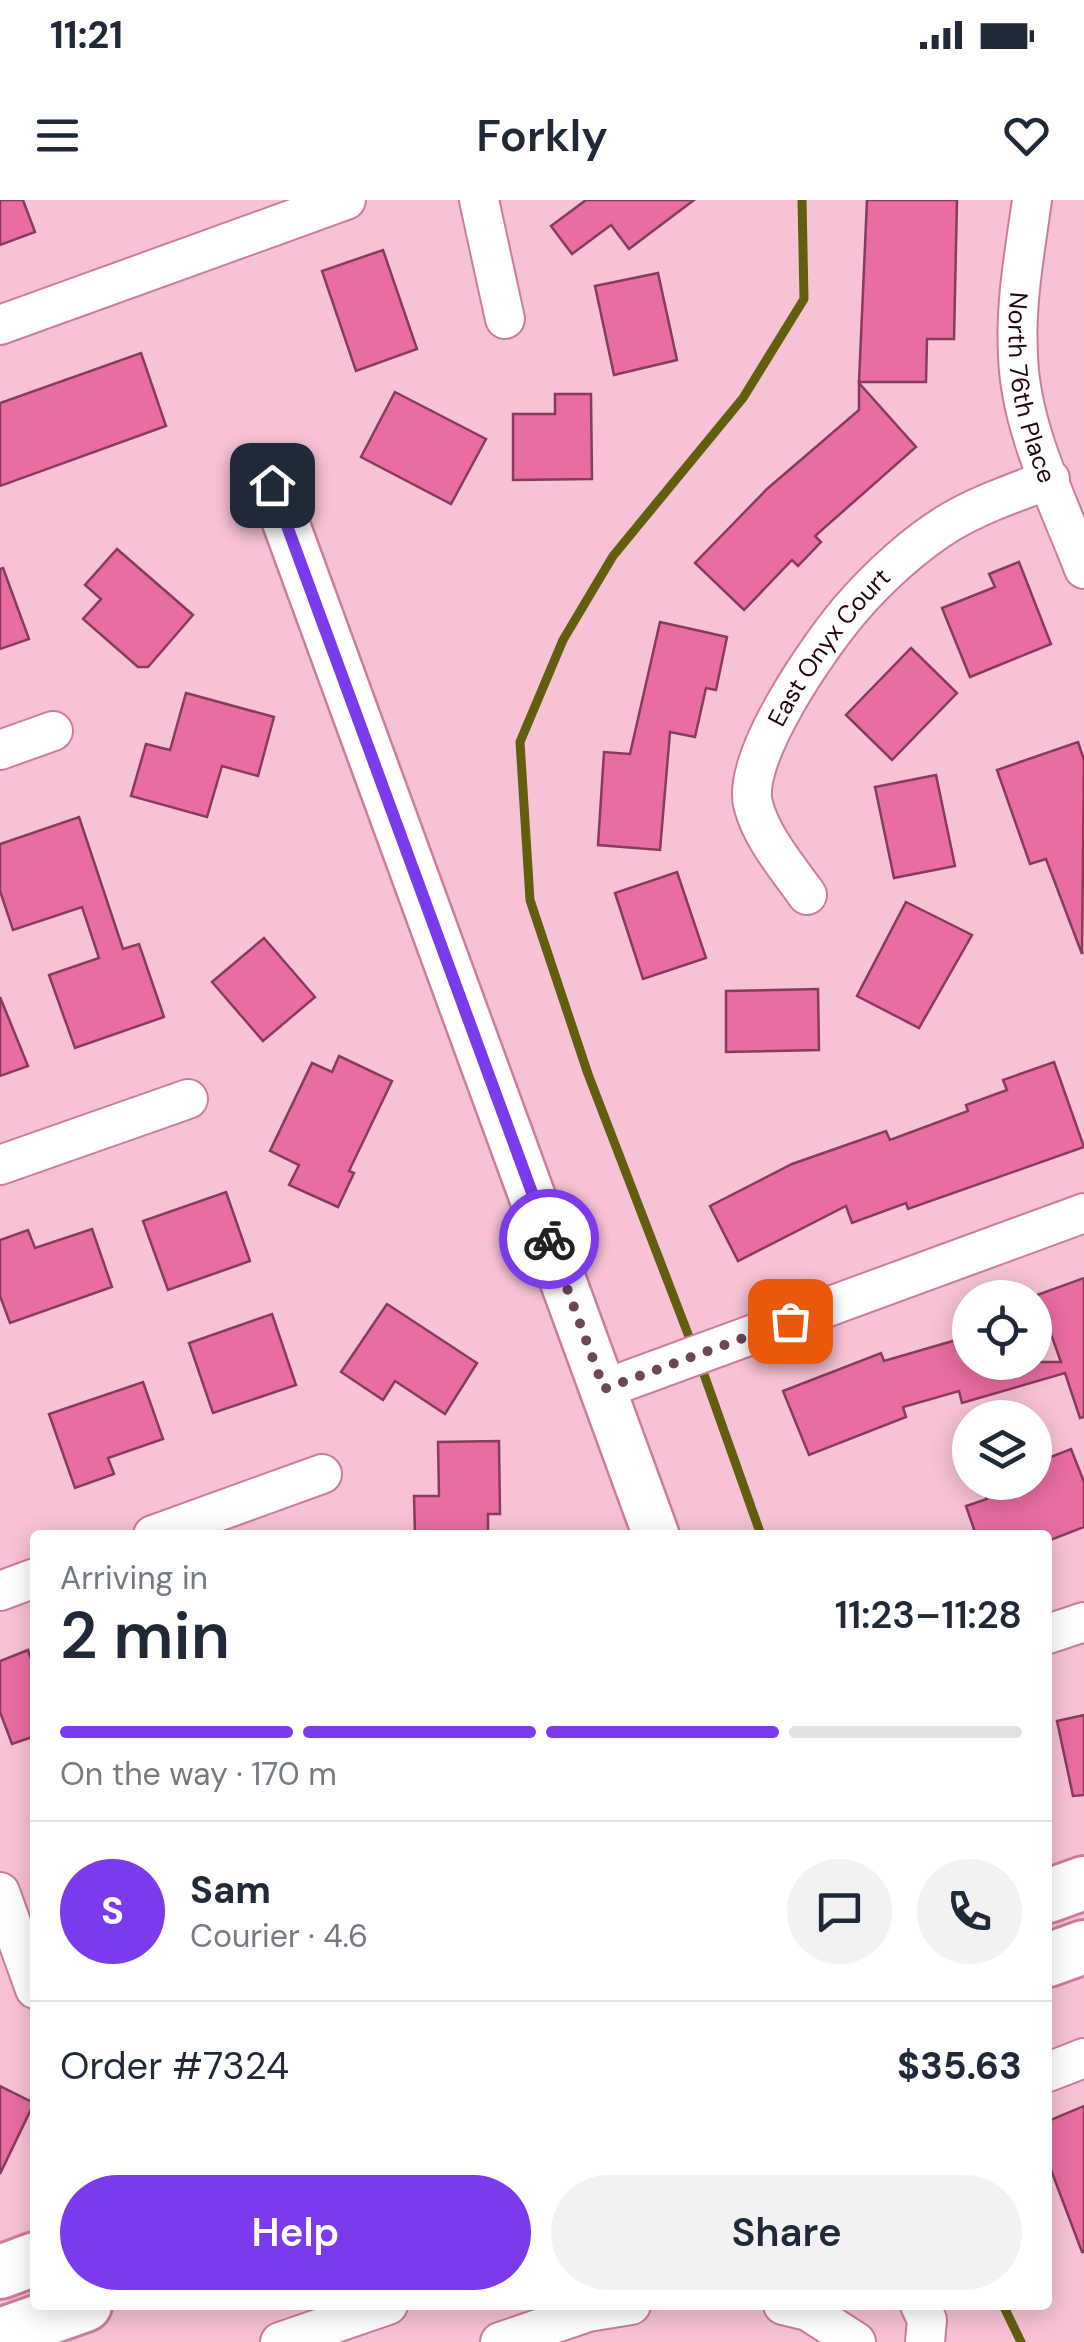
<!DOCTYPE html>
<html lang="en">
<head>
<meta charset="utf-8">
<style>
	:root { --surface:#fff; --page:#f2f2f3; --text:#1f2937; --muted:#747a83; --line:#e0e1e3; --accent:#7c3aed }
	body { margin:0; font-family:"DM Sans",sans-serif; background:var(--page); color:var(--text); height:100vh; display:flex; flex-direction:column; font-size:38px; white-space:nowrap }
	* { box-sizing:border-box; margin:0 }
	p { font-size:32px; color:var(--muted) }
	.icon { flex:none; width:55px; height:55px; fill:none; stroke:currentColor; stroke-width:2; stroke-linecap:round; stroke-linejoin:round }
	.map { position:relative; flex:1; overflow:hidden }
	.side { position:absolute; left:30px; top:1330px; width:1022px; height:780px; display:flex; flex-direction:column; background:var(--surface); border-radius:10px; box-shadow:0 5px 25px #0003 }
	.side>* { flex:none }
	.tools { position:absolute; left:952px; top:1080px; display:grid; gap:20px }
	.tools a { display:grid; place-items:center; width:100px; height:100px; border-radius:50%; background:var(--surface); box-shadow:0 5px 25px #0003; font-size:50px }
	.pin { position:absolute; display:grid; place-items:center; width:85px; height:85px; color:#fff; margin:-42px; border-radius:20px; box-shadow:0 5px 15px #0006 }
	.courier { position:absolute; display:grid; place-items:center; width:100px; height:100px; margin:-50px; border:8px solid #7c3aed; border-radius:50%; background:#fff; color:#222; box-shadow:0 2px 12px #0007 }
	.head em { font-style:normal; font-weight:600 }
	.head div { display:flex; flex-direction:column-reverse }
	.head { display:flex; align-items:center; justify-content:space-between; height:170px; padding:0 30px }
	h1 { font-size:65px; font-weight:600; line-height:75px }
	.bar { display:grid; grid-template-columns:repeat(4,1fr); gap:15px 10px; align-content:center; height:120px; padding:0 30px }
	.bar i { height:12px; border-radius:8px; background:var(--line) }
	.bar .active { background:var(--accent) }
	.bar p { grid-column:span 4 }
	.line { display:flex; align-items:center; gap:25px; padding:0 30px; border-top:2px solid var(--line) }
	.line div { flex:1 }
	.round { display:grid; place-items:center; flex:none; width:105px; height:105px; border-radius:52px; background:var(--page) }
	.cta { display:flex; gap:20px; margin-top:auto; padding:20px 30px }
	.cta a { flex:1; height:115px; border-radius:60px; background:var(--accent); color:#fff; font-size:40px; font-weight:600; line-height:115px; text-align:center }
	.cta a+a { background:var(--page); color:var(--text) }
	.status { display:flex; justify-content:space-between; align-items:center; height:70px; padding:0 50px; background:var(--surface); direction:ltr }
	.status svg { height:28px; fill:currentColor }
	header { display:flex; justify-content:space-between; align-items:center; height:130px; padding:0 30px; background:var(--surface); font-size:45px; font-weight:600 }
	.map>svg:first-child { display:block }
	.lines { fill:none; stroke-linecap:round; stroke-linejoin:round }
	.stream { stroke:#615f0d; stroke-width:9 }
	.building { fill:#e96ca2; stroke:#873c5c; stroke-width:2.5 }
	.minor-casing { stroke:#cd7c9c; stroke-width:42 }
	.tertiary-casing { stroke:#cd7c9c; stroke-width:50 }
	.secondary-casing { stroke:#cd7c9c; stroke-width:58 }
	.minor { stroke:#fff; stroke-width:38 }
	.tertiary { stroke:#fff; stroke-width:45 }
	.secondary { stroke:#fff; stroke-width:52 }
	.done { stroke:#6d4757; stroke-width:10; stroke-dasharray:0 18 }
	.route { stroke:#7c3aed; stroke-width:12 }
	.labels { text-anchor:middle; dominant-baseline:central; stroke-width:8; stroke-linejoin:round; paint-order:stroke }
	.street-label { font-size:25px; fill:#230513; stroke:#f7c2d5 }
</style>
</head>
<body>
<div class="status"><b>11:21</b><svg viewBox="0 0 49 12"><path d="M0 12V9h3v3zM5 12V6h3v6zM10 12V3h3v9zM15 12V0h3v12zM26 1h20v11H26zM47 4h2v5h-2z"/></svg></div>
<header><svg class="icon" aria-label="menu" viewBox="0 0 24 24"><path d="M4 6h16M4 12h16M4 18h16"/></svg>Forkly<svg class="icon" aria-label="heart" viewBox="0 0 24 24"><path d="M12 20l-8-8c-3-5 5-10 8-4 3-6 11-1 8 4z"/></svg></header>
<div class="map">
<svg width="1084" height="2142" viewBox="0 0 1084 2142">
	<rect width="100%" height="100%" fill="#f7c2d5"/>
	<g class="lines">
		<g class="stream">
			<path d="M 693,1147 L 588,874 L 530,700 L 520,542 L 563,440 L 613,356 L 743,198 L 804,99 L 802,0"/>
			<path d="M 701,1166 L 761,1335"/>
			<path d="M 1003,2105 L 1021,2142"/>
		</g>
	</g>
	<g class="building">
		<path d="M 0,0 L 23,0 L 35,32 L 0,45 Z"/>
		<path d="M 586,0 L 694,0 L 629,49 L 611,25 L 572,54 L 551,26 Z"/>
		<path d="M 867,0 L 957,0 L 954,139 L 927,139 L 926,182 L 859,182 Z"/>
		<path d="M 383,50 L 417,149 L 356,171 L 322,71 Z"/>
		<path d="M 658,73 L 677,160 L 614,175 L 595,86 Z"/>
		<path d="M 141,153 L 166,226 L 0,286 L 0,203 Z"/>
		<path d="M 859,183 L 916,247 L 815,336 L 821,342 L 798,366 L 792,360 L 744,410 L 695,363 L 767,289 L 859,210 Z"/>
		<path d="M 395,192 L 486,239 L 451,304 L 361,257 Z"/>
		<path d="M 555,194 L 591,194 L 592,279 L 513,280 L 513,214 L 555,214 Z"/>
		<path d="M 117,349 L 193,415 L 148,467 L 138,467 L 83,419 L 101,399 L 85,385 Z"/>
		<path d="M 1019,362 L 1051,444 L 970,477 L 942,408 L 995,387 L 989,374 Z"/>
		<path d="M 3,368 L 29,439 L 0,449 L 0,369 Z"/>
		<path d="M 660,422 L 727,437 L 716,490 L 706,488 L 695,537 L 670,532 L 660,650 L 598,645 L 604,552 L 630,554 Z"/>
		<path d="M 911,448 L 957,493 L 892,560 L 846,515 Z"/>
		<path d="M 186,493 L 274,517 L 258,576 L 222,566 L 207,617 L 131,596 L 146,544 L 170,550 Z"/>
		<path d="M 1078,542 L 1084,560 L 1082,754 L 1046,659 L 1030,664 L 997,570 Z"/>
		<path d="M 936,575 L 955,666 L 894,678 L 875,587 Z"/>
		<path d="M 79,617 L 123,749 L 139,744 L 164,817 L 75,848 L 49,775 L 99,758 L 82,707 L 13,730 L 0,691 L 0,644 Z"/>
		<path d="M 677,672 L 706,758 L 643,779 L 615,693 Z"/>
		<path d="M 906,702 L 972,735 L 919,828 L 857,796 Z"/>
		<path d="M 264,738 L 315,797 L 263,841 L 212,782 Z"/>
		<path d="M 818,789 L 819,850 L 726,852 L 726,791 Z"/>
		<path d="M 0,797 L 28,866 L 0,876 Z"/>
		<path d="M 339,856 L 392,881 L 349,971 L 354,973 L 338,1007 L 289,985 L 299,965 L 270,951 L 312,863 L 332,872 Z"/>
		<path d="M 1054,862 L 1084,947 L 908,1009 L 906,1003 L 852,1023 L 846,1006 L 738,1061 L 710,1006 L 792,964 L 886,931 L 890,940 L 968,911 L 966,905 L 1007,890 L 1003,880 Z"/>
		<path d="M 226,992 L 250,1061 L 168,1090 L 143,1021 Z"/>
		<path d="M 92,1029 L 112,1087 L 10,1123 L 0,1096 L 0,1040 L 28,1030 L 35,1048 Z"/>
		<path d="M 1084,1078 L 1084,1217 L 1080,1218 L 1065,1173 L 962,1203 L 959,1191 L 903,1207 L 906,1217 L 809,1255 L 783,1191 L 881,1153 L 884,1161 L 970,1136 L 970,1162 L 1061,1162 L 1037,1095 Z"/>
		<path d="M 387,1104 L 477,1163 L 445,1214 L 395,1181 L 383,1200 L 341,1172 Z"/>
		<path d="M 272,1114 L 296,1185 L 213,1213 L 189,1143 Z"/>
		<path d="M 143,1182 L 163,1239 L 108,1258 L 114,1274 L 75,1288 L 49,1214 Z"/>
		<path d="M 499,1241 L 500,1314 L 488,1314 L 488,1335 L 415,1335 L 414,1296 L 439,1296 L 438,1242 Z"/>
		<path d="M 1071,1249 L 1084,1282 L 1084,1327 L 1048,1341 L 1048,1335 L 976,1335 L 966,1306 L 987,1299 L 981,1282 L 1035,1282 L 1035,1263 Z"/>
		<path d="M 28,1450 L 35,1471 L 35,1536 L 12,1544 L 0,1512 L 0,1461 Z"/>
		<path d="M 1084,1515 L 1084,1595 L 1073,1596 L 1057,1521 Z"/>
		<path d="M 0,1886 L 34,1903 L 0,1974 Z"/>
		<path d="M 1084,1906 L 1084,2052 L 1082,2052 L 1048,1962 L 1048,1921 Z"/>
	</g>
	<g class="lines">
		<g class="minor-casing">
			<g id="minor">
				<path d="M 479,0 L 505,119"/>
				<path id="s1" d="M 1032,0 C 1025,51 1015,103 1018,155 C 1020,228 1058,301 1084,369"/>
				<path d="M 0,125 L 346,0"/>
				<path d="M 0,550 L 53,531"/>
				<path id="s2" d="M 807,695 C 788,668 761,637 753,604 C 742,557 818,448 849,411 C 877,378 915,343 952,321 C 983,303 1017,292 1050,279"/>
				<path d="M 0,965 L 188,899"/>
				<path d="M 604,1189 L 1084,1013"/>
				<path d="M 153,1335 L 322,1274"/>
				<path d="M 0,1391 L 35,1378"/>
				<path d="M 1048,1434 L 1084,1422"/>
				<path d="M 0,1692 L 35,1789"/>
				<path d="M 1048,1872 L 1084,1858"/>
				<path d="M 783,2105 L 808,2111 L 856,2142"/>
				<path d="M 920,2105 L 927,2120 L 925,2142"/>
				<path d="M 280,2142 L 388,2105"/>
				<path d="M 500,2142 L 588,2112 L 631,2105"/>
			</g>
		</g>
		<g class="tertiary-casing">
			<path id="tertiary" d="M 272,285 L 656,1335"/>
		</g>
		<g class="secondary-casing">
			<g id="secondary">
				<path d="M 1048,1696 L 1084,1683"/>
				<path d="M 1048,1760 L 1084,1747"/>
				<path d="M 0,2072 L 35,2059"/>
				<path d="M 0,2135 L 85,2105"/>
			</g>
		</g>
		<use href="#minor" class="minor"/>
		<use href="#tertiary" class="tertiary"/>
		<use href="#secondary" class="secondary"/>
	</g>
	<g class="lines">
		<path class="done" d="M 549,1039 L 604,1189 L 790,1121"/>
		<path class="route" d="M 272,285 L 549,1039"/>
	</g>
	<g class="labels">
		<g class="street-label">
			<text stroke="none"><textPath href="#s1" startOffset="190">North 76th Place</textPath></text>
			<text stroke="none"><textPath href="#s2" startOffset="285">East Onyx Court</textPath></text>
		</g>
	</g>
</svg>
<div class="tools">
<a><svg class="icon" aria-label="locate" viewBox="0 0 24 24"><circle cx="12" cy="12" r="6"/><path d="M12 2v4M12 18v4M2 12h4M18 12h4"/></svg></a>
<a><svg class="icon" aria-label="layers" viewBox="0 0 24 24"><path d="M12 4l9 5-9 5-9-5zM3 14l9 5 9-5"/></svg></a>
</div>
<div class="pin" style="left:790px;top:1121px;background:#ea580c"><svg class="icon" aria-label="bag" viewBox="0 0 24 24"><path d="M5 8h14l-1 12H6zM9 8a3 3 0 0 1 6 0"/></svg></div>
<div class="pin" style="left:272px;top:285px;background:#1f2937"><svg class="icon" aria-label="home" viewBox="0 0 24 24"><path d="M3 11l9-7 9 7M6 9v11h12V9"/></svg></div>
<div class="courier" style="left:549px;top:1039px"><svg class="icon" aria-label="bike" viewBox="0 0 24 24"><circle cx="6" cy="16" r="4"/><circle cx="18" cy="16" r="4"/><path d="M6 16l4-8h5l3 8M10 8l3 8H6M13 5h3"/></svg></div>
<section class="side">
<div class="head"><div><h1>2 min</h1><p>Arriving in</p></div><em>11:23–11:28</em></div>
<div class="bar"><i class="active"></i><i class="active"></i><i class="active"></i><i></i><p>On the way · 170 m</p></div>
<div class="line" style="height:180px"><b class="round" style="background:var(--accent);color:#fff">S</b><div><b>Sam</b><p>Courier · 4.6</p></div><a class="round"><svg class="icon" aria-label="chat" viewBox="0 0 24 24"><path d="M4 5h16v11H9l-5 4z"/></svg></a><a class="round"><svg class="icon" aria-label="phone" viewBox="0 0 24 24"><path d="M5 4h4l2 5-3 2q2 4 5 5l2-3 5 2v4C11 20 4 13 5 4z"/></svg></a></div>
<div class="line" style="height:130px"><div>Order #7324</div><b>$35.63</b></div>
<div class="cta"><a>Help</a><a>Share</a></div>
</section>
</div>
</body>
</html>
